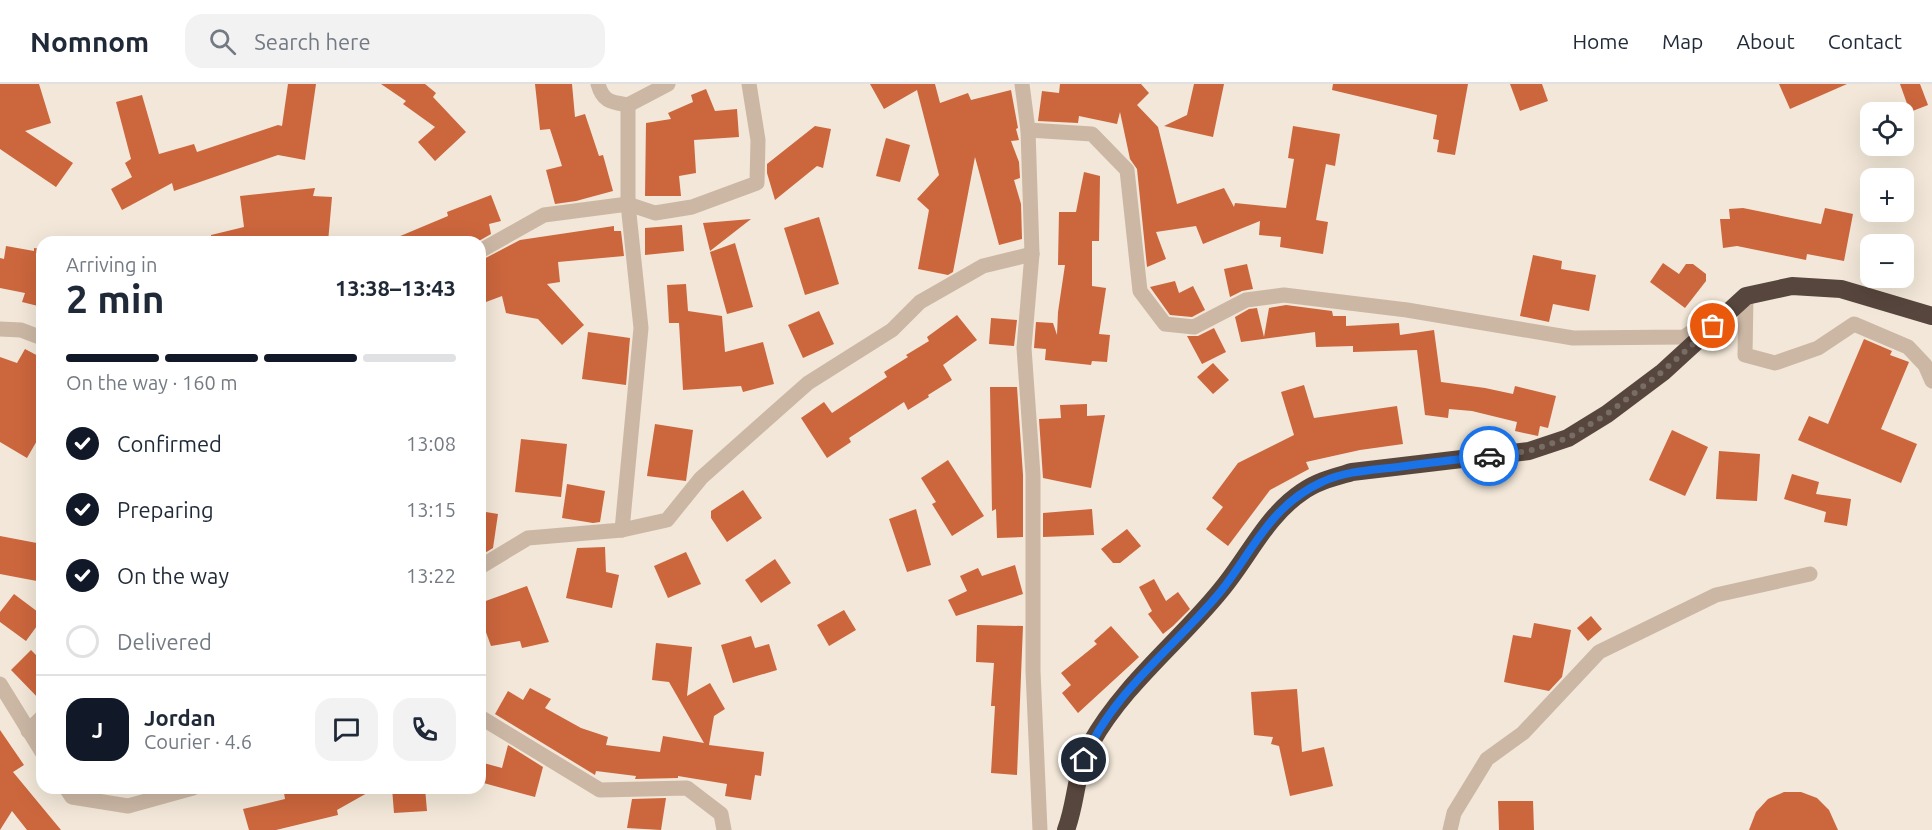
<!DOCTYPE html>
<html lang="en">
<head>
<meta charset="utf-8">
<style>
	:root { --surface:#fff; --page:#f2f2f3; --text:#1f2937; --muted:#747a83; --line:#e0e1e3; --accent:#111827 }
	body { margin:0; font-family:Ubuntu,sans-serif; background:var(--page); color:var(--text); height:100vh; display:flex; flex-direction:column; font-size:22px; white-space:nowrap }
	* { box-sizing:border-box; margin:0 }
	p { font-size:20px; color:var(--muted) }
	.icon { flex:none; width:33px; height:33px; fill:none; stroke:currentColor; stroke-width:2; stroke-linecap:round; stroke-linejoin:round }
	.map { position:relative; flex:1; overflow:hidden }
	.details { position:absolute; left:36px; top:152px; width:450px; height:558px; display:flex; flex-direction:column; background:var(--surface); border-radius:18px; box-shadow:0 6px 24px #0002 }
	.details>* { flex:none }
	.buttons { position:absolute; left:1860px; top:18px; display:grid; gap:12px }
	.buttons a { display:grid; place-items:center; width:54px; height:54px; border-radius:12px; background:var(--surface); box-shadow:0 6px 24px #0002; font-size:30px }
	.pin { position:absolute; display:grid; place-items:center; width:51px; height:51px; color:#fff; margin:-26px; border:3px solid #fff; border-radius:50%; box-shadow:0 2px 6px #0007 }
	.courier { position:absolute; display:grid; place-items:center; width:60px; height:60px; margin:-30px; border:4px solid #1a73e8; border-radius:50%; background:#fff; color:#222; box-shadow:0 2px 8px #0007 }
	.head em { font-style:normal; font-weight:700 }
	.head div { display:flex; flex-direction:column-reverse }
	.head { display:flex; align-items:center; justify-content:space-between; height:102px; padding:0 30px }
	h1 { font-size:39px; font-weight:700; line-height:45px }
	.bar { display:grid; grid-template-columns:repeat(4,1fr); gap:9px 6px; align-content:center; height:72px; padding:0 30px }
	.bar i { height:8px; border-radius:4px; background:var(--line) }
	.bar .current { background:var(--accent) }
	.bar p { grid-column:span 4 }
	.line { display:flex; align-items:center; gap:15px; padding:0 30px; border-top:2px solid var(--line) }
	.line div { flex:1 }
	.round { display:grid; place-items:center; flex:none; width:63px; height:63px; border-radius:18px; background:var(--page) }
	ol { padding:0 30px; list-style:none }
	li { display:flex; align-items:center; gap:18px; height:66px }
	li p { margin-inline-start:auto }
	li .icon { padding:6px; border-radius:50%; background:var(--accent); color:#fff; stroke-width:4 }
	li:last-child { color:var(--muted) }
	li i { width:33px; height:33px; border:3px solid var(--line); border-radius:50% }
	header { display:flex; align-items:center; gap:36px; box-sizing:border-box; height:84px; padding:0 30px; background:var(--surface); border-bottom:2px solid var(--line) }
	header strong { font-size:28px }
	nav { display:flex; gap:33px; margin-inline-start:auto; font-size:21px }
	.search { width:420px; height:54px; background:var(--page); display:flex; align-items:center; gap:15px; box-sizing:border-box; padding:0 21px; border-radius:18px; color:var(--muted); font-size:22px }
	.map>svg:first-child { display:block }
	.building { fill:#cc663d }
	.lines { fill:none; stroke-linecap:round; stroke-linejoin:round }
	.minor { stroke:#cbb7a4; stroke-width:15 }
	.highway { stroke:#57463d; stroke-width:18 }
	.done { stroke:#786d64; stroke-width:6; stroke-dasharray:0 10.8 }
	.route { stroke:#1a73e8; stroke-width:8 }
</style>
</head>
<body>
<header>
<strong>Nomnom</strong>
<div class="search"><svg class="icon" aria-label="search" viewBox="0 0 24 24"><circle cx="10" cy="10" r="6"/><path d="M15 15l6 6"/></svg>Search here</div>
<nav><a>Home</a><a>Map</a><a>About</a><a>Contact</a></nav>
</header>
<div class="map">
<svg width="1932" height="746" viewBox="0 0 1932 746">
	<rect width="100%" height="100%" fill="#f2e7d8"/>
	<g class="building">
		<path d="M 0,0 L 39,0 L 51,39 L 25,47 L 73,79 L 56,103 L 0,65 Z"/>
		<path d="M 288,0 L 316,0 L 305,76 L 278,71 L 174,107 L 172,99 L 122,126 L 111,105 L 132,93 L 125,79 L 131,75 L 116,18 L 142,11 L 159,70 L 194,60 L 197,68 L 278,41 L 282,42 Z"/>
		<path d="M 381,0 L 425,0 L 436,9 L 433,13 L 466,48 L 435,77 L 418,58 L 435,43 L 403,20 L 406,17 Z"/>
		<path d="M 535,0 L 572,0 L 575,33 L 585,30 L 599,72 L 603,71 L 613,107 L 576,117 L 555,120 L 546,86 L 562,82 L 550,45 L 540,46 Z"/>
		<path d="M 870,0 L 935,0 L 940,19 L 968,9 L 971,16 L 1011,6 L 1018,44 L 1016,45 L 1019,56 L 1011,57 L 1019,78 L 1020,94 L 1014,96 L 1021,120 L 1022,155 L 999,161 L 975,73 L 953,188 L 948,191 L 918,185 L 929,126 L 917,115 L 939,91 L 917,6 L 884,25 Z"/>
		<path d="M 1060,0 L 1141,0 L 1149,9 L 1137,21 L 1158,43 L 1177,120 L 1224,104 L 1234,123 L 1235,119 L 1286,124 L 1294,75 L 1288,74 L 1293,42 L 1340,50 L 1335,82 L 1326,80 L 1316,136 L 1328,138 L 1323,170 L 1280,163 L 1281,153 L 1259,151 L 1260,137 L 1203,160 L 1196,142 L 1156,148 L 1166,175 L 1147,183 L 1137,85 L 1130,75 L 1120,28 L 1117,40 L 1079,32 L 1078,39 L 1038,37 L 1042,7 L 1059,9 Z"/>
		<path d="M 1194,0 L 1224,0 L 1213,53 L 1164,42 L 1187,31 Z"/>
		<path d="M 1333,0 L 1468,0 L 1455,71 L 1437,68 L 1439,56 L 1433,55 L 1437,31 L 1332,6 Z"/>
		<path d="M 1510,0 L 1542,0 L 1548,17 L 1520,27 Z"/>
		<path d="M 1779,0 L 1847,0 L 1790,25 Z"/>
		<path d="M 1900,0 L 1920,0 L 1928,21 L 1910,28 Z"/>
		<path d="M 706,5 L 715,27 L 737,25 L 739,53 L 694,56 L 696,89 L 679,92 L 681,112 L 645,112 L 646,39 L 671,35 L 668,29 L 693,18 L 691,11 Z"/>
		<path d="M 815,42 L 831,45 L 823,84 L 817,82 L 775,116 L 767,89 L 767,80 Z"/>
		<path d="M 886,54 L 910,61 L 900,98 L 876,92 Z"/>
		<path d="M 1084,88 L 1100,92 L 1099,157 L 1092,157 L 1092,202 L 1106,204 L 1099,250 L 1110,251 L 1107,278 L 1092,277 L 1091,281 L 1045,276 L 1046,265 L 1034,264 L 1036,238 L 1053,239 L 1057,251 L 1058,228 L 1065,181 L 1058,181 L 1059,128 L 1076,128 Z"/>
		<path d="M 315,104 L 313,112 L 332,113 L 328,158 L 211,158 L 211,151 L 244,143 L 240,112 Z"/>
		<path d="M 491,111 L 501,137 L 489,140 L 491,150 L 477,158 L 386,158 L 448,132 L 447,128 Z"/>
		<path d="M 1743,124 L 1821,140 L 1825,124 L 1853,130 L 1844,177 L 1807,170 L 1806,176 L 1737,162 L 1723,164 L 1720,135 L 1730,135 L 1729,125 Z"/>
		<path d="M 819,133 L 839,200 L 805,211 L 784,144 Z"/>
		<path d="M 751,135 L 710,167 L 703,139 Z"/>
		<path d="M 682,141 L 684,167 L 645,171 L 645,144 Z"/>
		<path d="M 614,142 L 614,147 L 621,147 L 624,172 L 558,178 L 560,198 L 547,200 L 584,241 L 562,261 L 538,235 L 506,229 L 502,212 L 486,218 L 480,199 L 480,177 L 520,156 Z"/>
		<path d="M 735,159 L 753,223 L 727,230 L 710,168 Z"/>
		<path d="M 6,162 L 34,167 L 34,164 L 42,165 L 42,223 L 22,218 L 25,209 L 0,204 L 0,174 L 4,175 Z"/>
		<path d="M 1533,171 L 1562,177 L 1561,185 L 1596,191 L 1589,227 L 1553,220 L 1549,238 L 1520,232 Z"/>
		<path d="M 1663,179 L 1679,190 L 1686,180 L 1693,180 L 1706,190 L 1706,197 L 1685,224 L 1650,198 Z"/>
		<path d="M 1247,180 L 1253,205 L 1242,207 L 1230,213 L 1224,185 Z"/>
		<path d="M 1175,197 L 1179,209 L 1193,202 L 1205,226 L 1192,233 L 1170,231 L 1150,203 Z"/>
		<path d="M 686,200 L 688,227 L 722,232 L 725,268 L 763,258 L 774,300 L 743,308 L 741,302 L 683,306 L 679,239 L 669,239 L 667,201 Z"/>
		<path d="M 1286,221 L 1332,227 L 1333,232 L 1346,232 L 1346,242 L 1399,239 L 1400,251 L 1434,246 L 1441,298 L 1485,304 L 1513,310 L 1515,302 L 1556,312 L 1548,344 L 1540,342 L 1538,352 L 1515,347 L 1517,338 L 1472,327 L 1449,325 L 1448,334 L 1425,331 L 1417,266 L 1353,268 L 1353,262 L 1316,263 L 1315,248 L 1241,258 L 1235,233 L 1249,225 L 1257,224 L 1264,253 L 1269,224 Z"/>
		<path d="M 819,227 L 834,260 L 803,274 L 788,241 Z"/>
		<path d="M 957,231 L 977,256 L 943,281 L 952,296 L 928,311 L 929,313 L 908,326 L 904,318 L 849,354 L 851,358 L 827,374 L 801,334 L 824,318 L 832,329 L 887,293 L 884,288 L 908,273 L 906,271 L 929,257 L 927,253 Z"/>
		<path d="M 991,234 L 1017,236 L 1014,262 L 989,260 Z"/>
		<path d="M 1214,244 L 1226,268 L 1202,280 L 1187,252 L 1198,252 Z"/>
		<path d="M 588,248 L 630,254 L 626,301 L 582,295 Z"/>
		<path d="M 1864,255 L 1892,267 L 1890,271 L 1909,278 L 1881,345 L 1917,360 L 1901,399 L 1798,356 L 1809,332 L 1828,340 Z"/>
		<path d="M 25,265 L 42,274 L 42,348 L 27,374 L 0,358 L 0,273 L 17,279 Z"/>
		<path d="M 1213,279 L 1229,296 L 1213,310 L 1197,293 Z"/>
		<path d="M 1304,301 L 1314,334 L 1397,322 L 1403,360 L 1360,366 L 1306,378 L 1309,385 L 1270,406 L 1228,462 L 1206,445 L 1223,423 L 1212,414 L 1238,379 L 1294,351 L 1281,308 Z"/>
		<path d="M 990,303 L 1017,303 L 1023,391 L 1023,453 L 997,454 L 996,425 L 992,427 Z"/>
		<path d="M 1087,320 L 1087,332 L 1105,331 L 1091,404 L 1043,394 L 1039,335 L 1061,334 L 1060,321 Z"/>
		<path d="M 655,340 L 693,346 L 686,397 L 647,392 Z"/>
		<path d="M 1672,346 L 1708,363 L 1685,412 L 1649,396 Z"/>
		<path d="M 521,355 L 567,360 L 561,413 L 515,408 Z"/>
		<path d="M 1719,367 L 1760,370 L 1757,417 L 1716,415 Z"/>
		<path d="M 948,376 L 984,432 L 952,452 L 932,420 L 936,418 L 921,394 Z"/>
		<path d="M 1792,390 L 1819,398 L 1816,410 L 1851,415 L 1847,442 L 1824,438 L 1826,428 L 1784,415 Z"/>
		<path d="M 567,400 L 605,407 L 600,438 L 593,439 L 562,434 Z"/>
		<path d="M 743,406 L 762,434 L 727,458 L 711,434 L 711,427 Z"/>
		<path d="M 916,425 L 931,481 L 907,488 L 889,435 Z"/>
		<path d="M 1092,425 L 1094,451 L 1043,453 L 1043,429 Z"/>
		<path d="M 480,427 L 498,430 L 493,464 L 480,472 Z"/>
		<path d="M 1127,445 L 1141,462 L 1120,479 L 1113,479 L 1101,465 Z"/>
		<path d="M 0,452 L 42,460 L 42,498 L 0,490 Z"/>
		<path d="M 605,463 L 606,488 L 619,491 L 612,524 L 566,514 L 577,464 Z"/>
		<path d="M 686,468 L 701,500 L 668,514 L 654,482 Z"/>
		<path d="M 775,475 L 791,499 L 761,519 L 745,496 Z"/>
		<path d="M 1015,481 L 1023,510 L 956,532 L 948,516 L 967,507 L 960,492 L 978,484 L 982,492 Z"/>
		<path d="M 1154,495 L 1166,517 L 1178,508 L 1190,525 L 1173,542 L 1163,550 L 1148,530 L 1152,527 L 1139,503 Z"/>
		<path d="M 527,502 L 549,558 L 522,564 L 520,557 L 491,562 L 480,532 L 480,519 Z"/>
		<path d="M 14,510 L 42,531 L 42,535 L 26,557 L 0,538 L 0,528 Z"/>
		<path d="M 844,526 L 856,546 L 829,562 L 817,541 Z"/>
		<path d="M 1591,532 L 1602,545 L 1588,557 L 1577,544 Z"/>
		<path d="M 1534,539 L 1571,546 L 1562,593 L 1549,607 L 1504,598 L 1513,551 L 1531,554 Z"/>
		<path d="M 977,541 L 1023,542 L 1017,691 L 991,689 L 995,622 L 991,622 L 994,579 L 976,578 Z"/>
		<path d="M 1111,542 L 1139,573 L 1078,629 L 1062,609 L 1071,601 L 1061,589 L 1097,560 L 1094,557 Z"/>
		<path d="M 751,552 L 755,564 L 769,560 L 777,586 L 733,599 L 721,561 Z"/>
		<path d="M 656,559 L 692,563 L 687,612 L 710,599 L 725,625 L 714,632 L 709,661 L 764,668 L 761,692 L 755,691 L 751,716 L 725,712 L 727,700 L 678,692 L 678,694 L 635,695 L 636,692 L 596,687 L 595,691 L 495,630 L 508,607 L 523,616 L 530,604 L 551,615 L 545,624 L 581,644 L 608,653 L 606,661 L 660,668 L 663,652 L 704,659 L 669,598 L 652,596 Z"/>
		<path d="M 31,566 L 42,577 L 42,618 L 11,586 Z"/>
		<path d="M 1297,605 L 1302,668 L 1324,663 L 1333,702 L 1290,712 L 1279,662 L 1271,660 L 1273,653 L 1254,651 L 1251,608 Z"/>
		<path d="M 0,646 L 24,681 L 13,688 L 61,746 L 27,746 L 12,727 L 0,746 Z"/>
		<path d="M 508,661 L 543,683 L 535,713 L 480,698 L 480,678 L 502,684 Z"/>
		<path d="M 310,704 L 376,704 L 337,726 L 338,731 L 276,746 L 249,746 L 243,725 L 285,715 L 284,709 Z"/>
		<path d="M 392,704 L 425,704 L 427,727 L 394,729 Z"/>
		<path d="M 1784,708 L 1801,708 L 1817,714 L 1829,726 L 1838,746 L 1749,746 L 1756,728 L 1768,715 Z"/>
		<path d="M 666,714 L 661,746 L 627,744 L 632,715 Z"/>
		<path d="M 1498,717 L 1533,717 L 1534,746 L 1499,746 Z"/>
	</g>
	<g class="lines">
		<g class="minor">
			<path d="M 598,0 C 603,18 611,18 628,21"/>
			<path d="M 1022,0 L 1028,46 L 1032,170 L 1024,264 L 1033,391 L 1033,587 L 1040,746"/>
			<path d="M 1028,46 L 1092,50 L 1127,86 L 1140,207 L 1165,240 L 1194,243 L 1246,216 L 1284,211 L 1407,226 L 1573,254 L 1684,253 L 1714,233"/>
			<path d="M 480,167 L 544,131 L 628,120 L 655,129 L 692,123 L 757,99 L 758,56 L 749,0"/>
			<path d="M 1746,212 L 1745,271 L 1775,279 L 1818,264 L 1854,240 L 1908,263 L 1925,281 L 1932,297"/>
			<path d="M 0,245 L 21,246 L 42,254"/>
			<path d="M 622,446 L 667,436 L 701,394 L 808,299 L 892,246 L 920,218 L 983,182 L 1032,170"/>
			<path d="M 480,483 L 528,454 L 622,446 L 641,244 L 628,120 L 628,21 L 668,0"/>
			<path d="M 0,600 L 42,668"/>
			<path d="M 480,633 L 600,706 L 687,704 L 721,730 L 724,746"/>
			<path d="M 28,647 L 42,633"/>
			<path d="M 66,704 L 72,713 L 128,722 L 193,704"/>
			<path d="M 1450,746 L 1454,729 L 1487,675 L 1523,649 L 1599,568 L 1716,511 L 1810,490"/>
		</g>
		<path class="highway" d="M 1066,746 C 1077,717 1075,687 1091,659 C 1124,600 1179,558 1221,506 C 1248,474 1266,432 1302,408 C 1317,397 1335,393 1352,388 L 1529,367 L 1568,354 L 1607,330 L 1663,288 L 1746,212 L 1792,202 L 1841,205 L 1932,232"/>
	</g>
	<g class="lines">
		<path class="done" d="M 1489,372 L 1529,367 L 1568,354 L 1607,330 L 1662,288 L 1713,242"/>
		<path class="route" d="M 1084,676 C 1110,610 1177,561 1221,507 C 1254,465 1271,421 1322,398 C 1345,387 1373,386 1398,383 C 1428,379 1458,375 1489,372"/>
	</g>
</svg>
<div class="buttons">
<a><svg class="icon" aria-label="locate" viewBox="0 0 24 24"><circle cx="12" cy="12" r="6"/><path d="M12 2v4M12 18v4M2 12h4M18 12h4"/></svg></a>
<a>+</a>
<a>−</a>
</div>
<div class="pin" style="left:1713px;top:242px;background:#ea580c"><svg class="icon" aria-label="bag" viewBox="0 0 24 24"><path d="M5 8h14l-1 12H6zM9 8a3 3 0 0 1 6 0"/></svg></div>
<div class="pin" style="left:1084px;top:676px;background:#1f2937"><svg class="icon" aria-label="home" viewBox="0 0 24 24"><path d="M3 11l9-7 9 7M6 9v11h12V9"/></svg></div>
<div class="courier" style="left:1489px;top:372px"><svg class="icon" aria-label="car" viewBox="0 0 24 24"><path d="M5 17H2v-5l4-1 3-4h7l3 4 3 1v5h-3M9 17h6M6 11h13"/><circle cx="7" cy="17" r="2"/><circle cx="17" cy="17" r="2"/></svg></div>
<section class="details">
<div class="head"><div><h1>2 min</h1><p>Arriving in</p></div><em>13:38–13:43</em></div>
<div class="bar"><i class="current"></i><i class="current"></i><i class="current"></i><i></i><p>On the way · 160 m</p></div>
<ol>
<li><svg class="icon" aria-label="check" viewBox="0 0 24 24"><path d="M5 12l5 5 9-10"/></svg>Confirmed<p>13:08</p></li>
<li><svg class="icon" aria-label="check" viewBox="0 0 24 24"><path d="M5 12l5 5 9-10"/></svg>Preparing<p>13:15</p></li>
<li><svg class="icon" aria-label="check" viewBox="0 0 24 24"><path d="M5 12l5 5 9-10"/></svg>On the way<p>13:22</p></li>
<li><i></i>Delivered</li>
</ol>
<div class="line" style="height:108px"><b class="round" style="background:var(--accent);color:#fff">J</b><div><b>Jordan</b><p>Courier · 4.6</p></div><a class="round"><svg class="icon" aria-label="chat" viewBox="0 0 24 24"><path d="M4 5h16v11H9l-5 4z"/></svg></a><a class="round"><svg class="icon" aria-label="phone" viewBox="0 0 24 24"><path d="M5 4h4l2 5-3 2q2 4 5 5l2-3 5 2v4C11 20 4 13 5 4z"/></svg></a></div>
</section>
</div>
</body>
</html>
